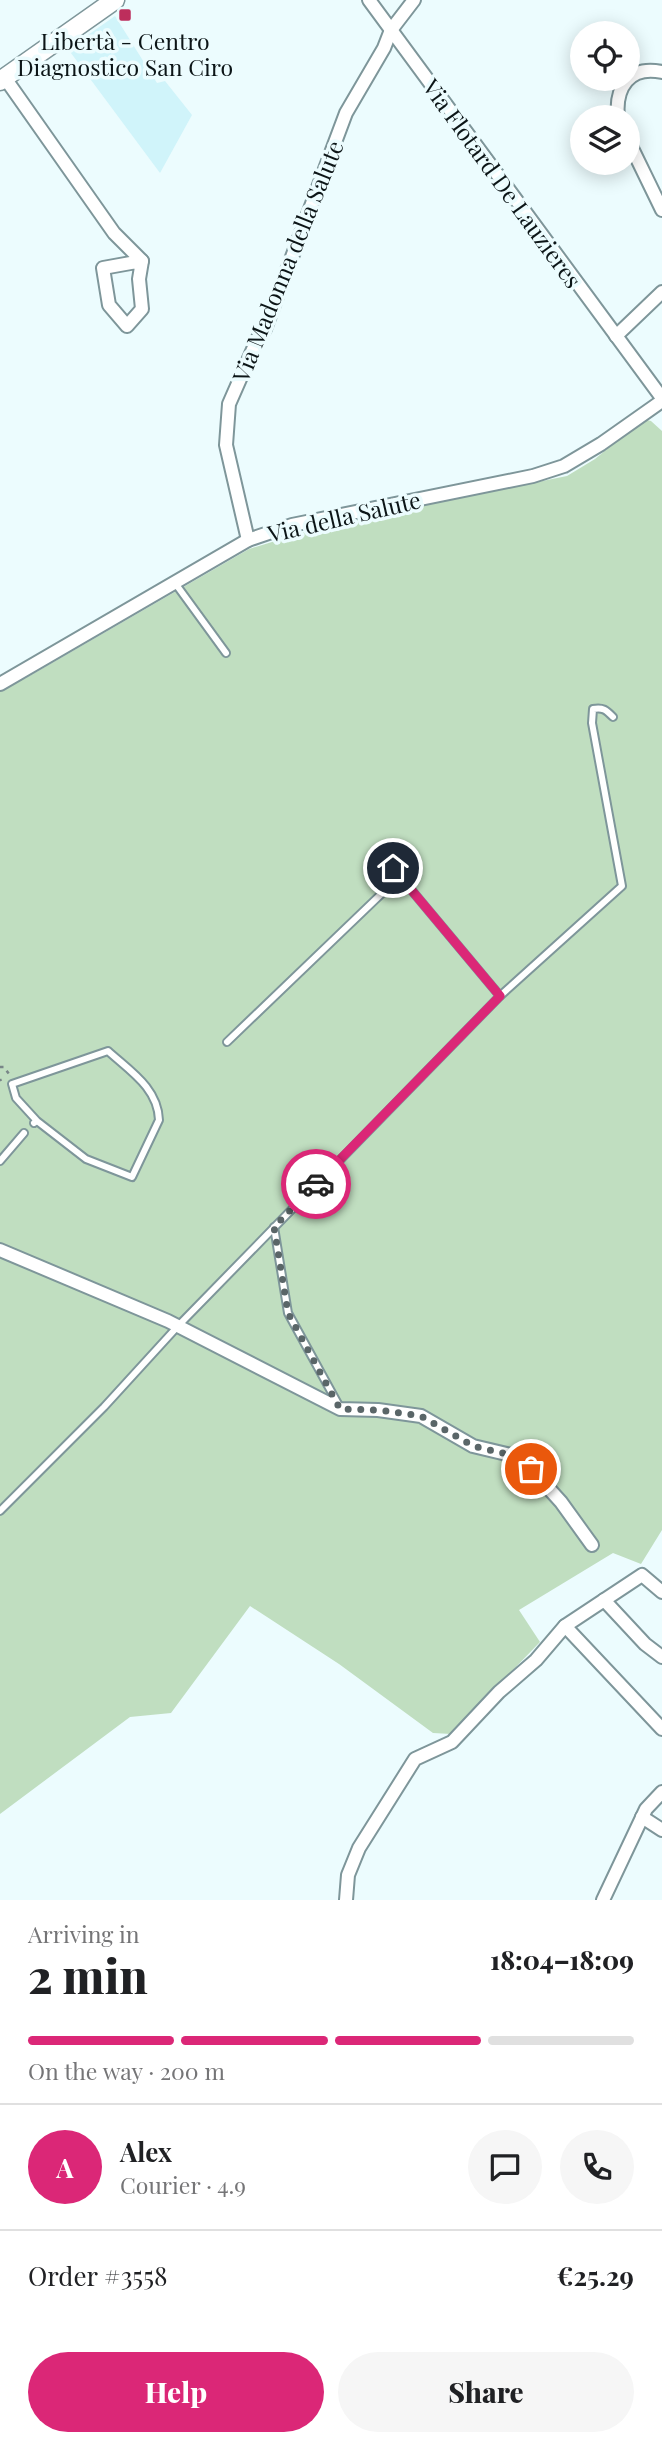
<!DOCTYPE html>
<html lang="en">
<head>
<meta charset="utf-8">
<style>
	:root { --surface:#fff; --page:#f6f6f6; --text:#202124; --muted:#757577; --line:#e0e0e0; --accent:#db2777 }
	body { margin:0; font-family:"Playfair Display",serif; background:var(--page); color:var(--text); height:100vh; display:flex; flex-direction:column; font-size:26px; white-space:nowrap }
	* { box-sizing:border-box; margin:0 }
	p { font-size:23px; color:var(--muted) }
	.icon { flex:none; width:38px; height:38px; fill:none; stroke:currentColor; stroke-width:2; stroke-linecap:round; stroke-linejoin:round }
	.map { position:relative; height:1900px; overflow:hidden }
	.details { display:flex; flex-direction:column; background:var(--surface); flex:1 }
	.details>* { flex:none }
	.buttons { position:absolute; left:570px; top:21px; display:grid; gap:14px }
	.buttons a { display:grid; place-items:center; width:70px; height:70px; border-radius:50%; background:var(--surface); box-shadow:0 4px 18px #0003; font-size:35px }
	.pin { position:absolute; display:grid; place-items:center; width:60px; height:60px; color:#fff; margin:-30px; border:4px solid #fff; border-radius:50%; box-shadow:0 2px 7px #0007 }
	.courier { position:absolute; display:grid; place-items:center; width:70px; height:70px; margin:-35px; border:5px solid #db2777; border-radius:50%; background:#fff; color:#222; box-shadow:0 2px 9px #0007 }
	.headline em { font-style:normal; font-weight:800 }
	.headline div { display:flex; flex-direction:column-reverse }
	.headline { display:flex; align-items:center; justify-content:space-between; height:119px; padding:0 28px }
	h1 { font-size:46px; font-weight:800; line-height:52px }
	.bar { display:grid; grid-template-columns:repeat(4,1fr); gap:10px 7px; align-content:center; height:84px; padding:0 28px }
	.bar i { height:9px; border-radius:5px; background:var(--line) }
	.bar .selected { background:var(--accent) }
	.bar p { grid-column:span 4 }
	.line { display:flex; align-items:center; gap:18px; padding:0 28px; border-top:2px solid var(--line) }
	.line div { flex:1 }
	.round { display:grid; place-items:center; flex:none; width:74px; height:74px; border-radius:37px; background:var(--page) }
	.cta { display:flex; gap:14px; margin-top:auto; padding:14px 28px }
	.cta a { flex:1; height:80px; border-radius:42px; background:var(--accent); color:#fff; font-size:28px; font-weight:800; line-height:80px; text-align:center }
	.cta a+a { background:var(--page); color:var(--text) }
	.map>svg:first-child { display:block }
	.built { fill:#d0f4fa }
	.green { fill:#c0dec0 }
	.lines { fill:none; stroke-linecap:round; stroke-linejoin:round }
	.lane-casing { stroke:#7e969a; stroke-width:10 }
	.street-casing { stroke:#7e969a; stroke-width:16 }
	.secondary-casing { stroke:#7e969a; stroke-width:21 }
	.path { stroke:#798688; stroke-width:2.5; stroke-dasharray:3.5 5; stroke-linecap:butt }
	.lane { stroke:#fff; stroke-width:6 }
	.street { stroke:#fff; stroke-width:12 }
	.secondary { stroke:#fff; stroke-width:18 }
	.done { stroke:#5a6668; stroke-width:7; stroke-dasharray:0 12.6 }
	.route { stroke:#db2777; stroke-width:9 }
	.poi-dot { fill:#bd2e5c; stroke:#ecfcfe; stroke-width:2.5 }
	.labels { text-anchor:middle; dominant-baseline:central; stroke-width:7; stroke-linejoin:round; paint-order:stroke }
	.poi-label { font-size:23px; fill:#0c1517; stroke:#ecfcfe }
	.street-label { font-size:23px; fill:#0c1517; stroke:#ecfcfe }
</style>
</head>
<body>
<div class="map">
<svg width="662" height="1900" viewBox="0 0 662 1900">
	<rect width="100%" height="100%" fill="#ecfcfe"/>
	<path class="built" d="M 115,16 L 157,83 L 165,81 L 192,115 L 160,173 L 68,49 Z"/>
	<path class="green" d="M 643,419 L 651,421 L 662,431 L 662,1530 L 641,1564 L 613,1553 L 519,1610 L 540,1642 L 451,1734 L 433,1733 L 339,1664 L 250,1606 L 171,1713 L 130,1717 L 0,1814 L 0,689 L 26,678 L 249,549 L 334,523 L 567,476 L 595,459 Z"/>
	<g class="lines">
		<g class="lane-casing">
			<g id="lane">
				<path d="M 175,583 L 226,653"/>
				<path d="M 393,868 L 500,996"/>
				<path d="M 227,1042 L 400,876"/>
				<path d="M 34,1123 L 37,1121 L 86,1159 L 132,1177 L 159,1120 C 158,1088 130,1071 108,1051 L 12,1084 L 16,1098 L 37,1121"/>
				<path d="M 0,1161 L 24,1133"/>
				<path d="M 274,1227 L 288,1313 L 338,1404"/>
				<path d="M 0,1511 L 104,1407 L 178,1326 L 500,996 L 622,886 L 592,723 L 593,709 C 603,707 606,710 613,717"/>
			</g>
		</g>
		<g class="street-casing">
			<g id="street">
				<path d="M 369,0 L 662,398"/>
				<path d="M 5,78 L 114,233 L 142,261"/>
				<path d="M 618,117 C 615,88 629,65 662,72"/>
				<path d="M 628,140 L 662,210"/>
				<path d="M 142,261 L 139,279 L 142,309 L 127,326 L 109,305 L 103,268 Z"/>
				<path d="M 616,336 L 662,292"/>
				<path d="M 248,540 L 226,445 L 229,404 L 258,338 L 265,329 L 346,113 L 384,48 L 391,30 L 414,0"/>
				<path d="M 0,684 L 248,540 L 292,525 L 533,476 L 564,466 L 601,444 L 662,401"/>
				<path d="M 0,1250 L 168,1321 L 340,1409 L 378,1410 L 421,1416 L 473,1446 L 515,1456 L 531,1469 L 561,1502 L 592,1545"/>
				<path d="M 604,1600 L 645,1644 L 662,1657"/>
				<path d="M 565,1626 L 662,1729"/>
				<path d="M 642,1817 L 662,1830"/>
				<path d="M 346,1900 L 348,1875 L 359,1848 L 415,1759 L 452,1742 L 499,1692 L 536,1660 L 565,1626 L 642,1575 L 662,1592"/>
				<path d="M 603,1900 L 646,1809 L 662,1792"/>
			</g>
		</g>
		<g class="secondary-casing">
			<path id="secondary" d="M 0,81 L 115,0"/>
		</g>
		<g class="path">
			<path d="M 0,1067 L 4,1067 L 9,1074"/>
			<path d="M 0,1079 L 1,1081"/>
		</g>
		<use href="#lane" class="lane"/>
		<use href="#street" class="street"/>
		<use href="#secondary" class="secondary"/>
	</g>
	<g class="lines">
		<path class="done" d="M 316,1184 L 274,1227 L 288,1313 L 340,1409 L 378,1410 L 421,1416 L 473,1446 L 515,1456 L 531,1469"/>
		<path class="route" d="M 316,1184 L 500,996 L 393,868"/>
	</g>
	<rect class="poi-dot" x="118" y="8" width="14" height="14" rx="3.5"/>
	<g class="labels">
		<g class="poi-label">
			<text x="125" y="40">Libertà - Centro<tspan x="125" dy="26">Diagnostico San Ciro</tspan></text>
		</g>
		<g class="street-label">
			<text transform="translate(503 183) rotate(54)">Via Flotard De Lauzieres</text>
			<text transform="translate(287 261) rotate(-68)">Via Madonna della Salute</text>
			<text transform="translate(344 516) rotate(-13)">Via della Salute</text>
		</g>
	</g>
</svg>
<div class="buttons">
<a><svg class="icon" aria-label="locate" viewBox="0 0 24 24"><circle cx="12" cy="12" r="6"/><path d="M12 2v4M12 18v4M2 12h4M18 12h4"/></svg></a>
<a><svg class="icon" aria-label="layers" viewBox="0 0 24 24"><path d="M12 4l9 5-9 5-9-5zM3 14l9 5 9-5"/></svg></a>
</div>
<div class="pin" style="left:531px;top:1469px;background:#ea580c"><svg class="icon" aria-label="bag" viewBox="0 0 24 24"><path d="M5 8h14l-1 12H6zM9 8a3 3 0 0 1 6 0"/></svg></div>
<div class="pin" style="left:393px;top:868px;background:#1f2937"><svg class="icon" aria-label="home" viewBox="0 0 24 24"><path d="M3 11l9-7 9 7M6 9v11h12V9"/></svg></div>
<div class="courier" style="left:316px;top:1184px"><svg class="icon" aria-label="car" viewBox="0 0 24 24"><path d="M5 17H2v-5l4-1 3-4h7l3 4 3 1v5h-3M9 17h6M6 11h13"/><circle cx="7" cy="17" r="2"/><circle cx="17" cy="17" r="2"/></svg></div>
</div>
<section class="details">
<div class="headline"><div><h1>2 min</h1><p>Arriving in</p></div><em>18:04–18:09</em></div>
<div class="bar"><i class="selected"></i><i class="selected"></i><i class="selected"></i><i></i><p>On the way · 200 m</p></div>
<div class="line" style="height:126px"><b class="round" style="background:var(--accent);color:#fff">A</b><div><b>Alex</b><p>Courier · 4.9</p></div><a class="round"><svg class="icon" aria-label="chat" viewBox="0 0 24 24"><path d="M4 5h16v11H9l-5 4z"/></svg></a><a class="round"><svg class="icon" aria-label="phone" viewBox="0 0 24 24"><path d="M5 4h4l2 5-3 2q2 4 5 5l2-3 5 2v4C11 20 4 13 5 4z"/></svg></a></div>
<div class="line" style="height:91px"><div>Order #3558</div><b>€25.29</b></div>
<div class="cta"><a>Help</a><a>Share</a></div>
</section>
</body>
</html>
